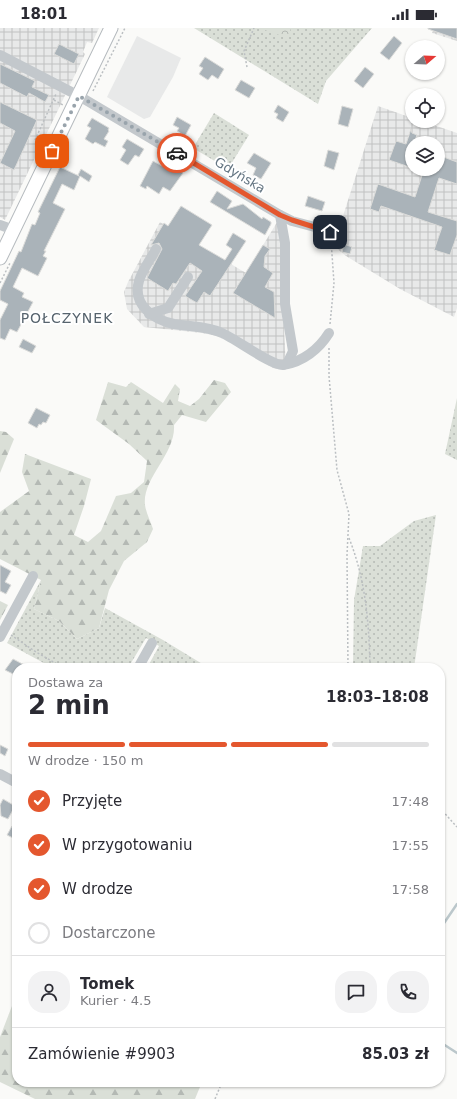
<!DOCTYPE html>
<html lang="pl">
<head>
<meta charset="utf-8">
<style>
	:root { --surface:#fff; --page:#f2f2f3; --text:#2b2b33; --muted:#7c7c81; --line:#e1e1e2; --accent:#e4572e }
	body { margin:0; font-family:"DejaVu Sans",sans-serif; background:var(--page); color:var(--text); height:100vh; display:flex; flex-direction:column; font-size:15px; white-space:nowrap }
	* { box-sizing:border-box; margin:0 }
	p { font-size:13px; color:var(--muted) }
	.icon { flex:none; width:22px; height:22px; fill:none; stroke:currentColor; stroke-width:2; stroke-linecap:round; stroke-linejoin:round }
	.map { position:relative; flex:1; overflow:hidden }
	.details { position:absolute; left:12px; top:635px; width:433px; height:424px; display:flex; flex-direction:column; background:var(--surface); border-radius:16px; box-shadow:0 1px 3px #0004 }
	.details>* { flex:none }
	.needle { width:26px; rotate:71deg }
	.fabs { position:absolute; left:405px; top:12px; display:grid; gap:8px }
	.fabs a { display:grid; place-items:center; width:40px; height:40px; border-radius:50%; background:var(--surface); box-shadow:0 1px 3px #0004; font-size:20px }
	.pin { position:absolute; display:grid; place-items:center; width:34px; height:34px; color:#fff; margin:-17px; border-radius:8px; box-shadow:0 2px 6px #0006 }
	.courier { position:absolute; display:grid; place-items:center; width:40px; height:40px; margin:-20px; border:3px solid #e4572e; border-radius:50%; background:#fff; color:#222; box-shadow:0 1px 5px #0007 }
	.summary em { font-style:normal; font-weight:600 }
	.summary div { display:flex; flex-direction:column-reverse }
	.summary { display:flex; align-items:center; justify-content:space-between; height:68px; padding:0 16px }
	h1 { font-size:26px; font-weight:600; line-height:30px }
	.bar { display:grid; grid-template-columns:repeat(4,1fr); gap:6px 4px; align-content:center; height:48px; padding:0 16px }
	.bar i { height:5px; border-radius:3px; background:var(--line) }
	.bar .on { background:var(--accent) }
	.bar p { grid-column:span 4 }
	.line { display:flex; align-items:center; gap:10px; padding:0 16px; border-top:1px solid var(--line) }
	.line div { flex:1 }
	.round { display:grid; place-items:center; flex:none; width:42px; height:42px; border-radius:16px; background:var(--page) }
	ol { padding:0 16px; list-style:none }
	li { display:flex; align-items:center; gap:12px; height:44px }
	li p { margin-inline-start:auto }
	li .icon { padding:4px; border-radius:50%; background:var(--accent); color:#fff; stroke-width:4 }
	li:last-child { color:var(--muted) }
	li i { width:22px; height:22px; border:2px solid var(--line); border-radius:50% }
	.status { display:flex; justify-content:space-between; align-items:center; height:28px; padding:0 20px; background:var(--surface); direction:ltr }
	.status svg { height:11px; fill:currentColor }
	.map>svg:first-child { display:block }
	.built { fill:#e8e9e9 }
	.industrial { fill:url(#industrial-grid); fill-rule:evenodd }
	.grass { fill:url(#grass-dots) }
	.forest { fill:url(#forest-firs) }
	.park { fill:url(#park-crowns) }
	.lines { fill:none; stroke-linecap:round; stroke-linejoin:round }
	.stream { stroke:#bbc7cb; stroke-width:2.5 }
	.building { fill:#aab3b9; stroke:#dcdcda }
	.major-casing { stroke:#b5babe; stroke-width:15 }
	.path { stroke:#bbbfc2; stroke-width:1.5; stroke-dasharray:2 2; stroke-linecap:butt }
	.minor { stroke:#c3c8cc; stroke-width:10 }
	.major { stroke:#fff; stroke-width:13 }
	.done { stroke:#99a4ac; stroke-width:4; stroke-dasharray:0 7.2 }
	.route { stroke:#e4572e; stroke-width:5 }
	.labels { text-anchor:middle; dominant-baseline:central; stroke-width:4; stroke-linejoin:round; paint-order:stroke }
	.street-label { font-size:13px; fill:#657683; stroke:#fff }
	.neighbourhood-label { font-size:14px; letter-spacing:1px; fill:#57646e; stroke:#fff }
</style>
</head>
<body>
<div class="status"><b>18:01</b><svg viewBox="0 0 49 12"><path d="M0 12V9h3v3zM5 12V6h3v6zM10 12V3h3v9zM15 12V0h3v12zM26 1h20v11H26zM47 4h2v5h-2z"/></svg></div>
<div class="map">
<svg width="457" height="1071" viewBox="0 0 457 1071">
	<defs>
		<pattern id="industrial-grid" width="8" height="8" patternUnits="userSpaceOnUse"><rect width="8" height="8" fill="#e8e9e9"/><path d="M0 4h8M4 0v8" fill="none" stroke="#c0c1c2"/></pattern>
		<pattern id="grass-dots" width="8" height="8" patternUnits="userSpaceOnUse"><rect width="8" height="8" fill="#dadfd7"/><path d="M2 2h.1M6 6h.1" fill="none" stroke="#b4b9b4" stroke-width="1.8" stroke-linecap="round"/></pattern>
		<pattern id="forest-firs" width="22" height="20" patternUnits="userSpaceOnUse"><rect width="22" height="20" fill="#dadfd7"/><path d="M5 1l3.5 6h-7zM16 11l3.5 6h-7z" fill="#b4b9b4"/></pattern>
		<pattern id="park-crowns" width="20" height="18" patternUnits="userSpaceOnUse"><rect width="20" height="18" fill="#dadfd7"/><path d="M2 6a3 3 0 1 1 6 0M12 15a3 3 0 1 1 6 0" fill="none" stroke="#b4b9b4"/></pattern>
	</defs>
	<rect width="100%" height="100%" fill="#fafaf8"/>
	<path class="built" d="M 137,8 L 181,30 L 173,49 L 150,89 L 144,91 L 107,69 Z"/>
	<g class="industrial">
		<path d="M 0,0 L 99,0 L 92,15 L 87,14 L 83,24 L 85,26 L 5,192 L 0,189 Z"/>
		<path d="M 434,0 L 457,0 L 457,13 L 432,5 Z"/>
		<path d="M 378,78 L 412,90 L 412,93 L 422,93 L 457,105 L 457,280 L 454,289 L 400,261 L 346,228 L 336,220 L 336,210 ZM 412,115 L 438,115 L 438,141 L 412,141 Z"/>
		<path d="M 279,191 L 286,342 L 273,340 L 222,309 L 202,305 L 144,299 L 127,281 L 124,264 L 128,254 L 160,194 L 246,245 Z"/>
	</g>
	<g class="grass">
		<path d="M 194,0 L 372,0 L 326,53 L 318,76 Z"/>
		<path d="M 214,85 L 249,107 L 228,141 L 193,120 Z"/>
		<path d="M 457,370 L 457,432 L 445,426 Z"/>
		<path d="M 436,487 L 414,640 L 353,640 L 354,572 L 363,518 L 380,518 L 414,493 Z"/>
		<path d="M 41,552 L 34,581 L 59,593 L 77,611 L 99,600 L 105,580 L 163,612 L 209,640 L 147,640 L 159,618 L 146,610 L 128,640 L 53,640 L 7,615 Z"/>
	</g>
	<g class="forest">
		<path d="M 214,352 L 225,355 L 231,364 L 206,394 L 182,387 L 174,397 C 176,426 142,450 145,477 C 146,485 151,494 153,501 L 147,514 L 124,533 L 109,562 L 99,600 L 77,611 L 59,593 L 34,581 L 41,552 L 0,531 L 0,484 L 29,463 L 22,444 L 25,426 L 91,451 L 84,478 L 74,507 L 88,514 L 101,503 L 116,468 L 131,465 L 144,454 L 147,433 L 129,416 L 96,392 L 108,354 L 126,359 L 131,354 L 163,375 L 175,356 L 180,361 L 178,373 L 190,378 L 199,371 Z"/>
		<path d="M 0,403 L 6,404 L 14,411 L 0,445 Z"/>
		<path d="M 0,573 L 8,577 L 0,592 Z"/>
		<path d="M 17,965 L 17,1054 L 202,1054 L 195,1071 L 35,1071 L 0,1054 L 0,1009 Z"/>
	</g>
	<path class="park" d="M 259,0 L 291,0 L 288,10 Z"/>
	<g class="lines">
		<g class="stream">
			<path d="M 440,901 L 457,876"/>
			<path d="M 440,1014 L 457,1025"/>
		</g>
	</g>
	<g class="building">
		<path d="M 428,0 L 457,0 L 457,11 L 428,1 Z"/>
		<path d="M 394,8 L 402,15 L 389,32 L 380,25 Z"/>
		<path d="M 59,16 L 79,26 L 74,36 L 54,26 Z"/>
		<path d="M 205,29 L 224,41 L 218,51 L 212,47 L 208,52 L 199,46 L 203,40 L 199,38 Z"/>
		<path d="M 0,36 L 35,53 L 32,59 L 49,67 L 45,74 L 29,65 L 27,69 L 0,55 Z"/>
		<path d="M 365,39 L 374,46 L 363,60 L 354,53 Z"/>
		<path d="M 241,52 L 255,60 L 249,70 L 235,62 Z"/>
		<path d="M 0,74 L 37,92 L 14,142 L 0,135 L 15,103 L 0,95 Z"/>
		<path d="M 278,77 L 289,84 L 283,94 L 276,90 L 278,86 L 274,84 Z"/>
		<path d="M 342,78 L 353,81 L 348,99 L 338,96 Z"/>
		<path d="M 177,89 L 191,97 L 185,108 L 177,103 L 179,100 L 173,97 Z"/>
		<path d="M 92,90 L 109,100 L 108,102 L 109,103 L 104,111 L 108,113 L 105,119 L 95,114 L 93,116 L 85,111 L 91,100 L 87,98 Z"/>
		<path d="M 411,101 L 412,105 L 417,107 L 414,115 L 412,115 L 412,140 L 389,132 L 396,113 L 406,116 Z"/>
		<path d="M 127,111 L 144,121 L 139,129 L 135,127 L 128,137 L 120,132 L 126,122 L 122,119 Z"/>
		<path d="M 328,122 L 339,125 L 334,142 L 324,138 Z"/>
		<path d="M 254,125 L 271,135 L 261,151 L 253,147 L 256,140 L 247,135 Z"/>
		<path d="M 438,127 L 457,134 L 457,156 L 439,150 L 428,184 L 457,193 L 457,207 L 450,227 L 434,222 L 442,199 L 381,178 L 379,184 L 370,181 L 378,156 L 415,169 L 424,141 L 438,141 Z"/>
		<path d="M 153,133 L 162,138 L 165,138 L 167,134 L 183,145 L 170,163 L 163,159 L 159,166 L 147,158 L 146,161 L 140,158 Z"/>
		<path d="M 60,139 L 79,148 L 78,147 L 81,141 L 92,148 L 89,154 L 80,148 L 74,162 L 62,156 L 53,175 L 65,181 L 44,223 L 46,223 L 43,228 L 47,230 L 38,248 L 22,240 L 13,259 L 24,265 L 22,269 L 33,274 L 17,304 L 10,301 L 5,312 L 0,310 L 0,292 L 8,276 L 0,272 L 0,263 L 19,223 L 21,224 L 32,196 L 35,197 L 40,185 L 38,184 Z"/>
		<path d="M 217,163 L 232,173 L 227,181 L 243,176 L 262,191 L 263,189 L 271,194 L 271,196 L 265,207 L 210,174 Z"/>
		<path d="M 308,168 L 325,174 L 322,183 L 305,178 Z"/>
		<path d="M 181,178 L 212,197 L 199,217 L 225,232 L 232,221 L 226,217 L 233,205 L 246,213 L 210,268 L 204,264 L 197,275 L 185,268 L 202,243 L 190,235 L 176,256 L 173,255 L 168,263 L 147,250 L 162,221 L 159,215 L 151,217 L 164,195 L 168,198 Z"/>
		<path d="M 344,216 L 352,219 L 350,226 L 342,224 Z"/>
		<path d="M 263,217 L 270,221 L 265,228 L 264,239 L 273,245 L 265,259 L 274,264 L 275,290 L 233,265 Z"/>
		<path d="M 23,311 L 36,318 L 32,325 L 19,319 Z"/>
		<path d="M 36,380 L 50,387 L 46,395 L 43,394 L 41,397 L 39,396 L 37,400 L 28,395 Z"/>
		<path d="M 0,537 L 11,543 L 5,554 L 11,557 L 6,566 L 0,563 Z"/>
		<path d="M 13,631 L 30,640 L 17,640 L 17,648 L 5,642 Z"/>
		<path d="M 0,717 L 8,721 L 5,728 L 0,725 Z"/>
		<path d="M 3,771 L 15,778 L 8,791 L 1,788 L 0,777 Z"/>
		<path d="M 12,798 L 17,801 L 13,810 L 7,807 Z"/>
	</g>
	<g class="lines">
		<g class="major-casing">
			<path id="major" d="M 0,230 L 111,0"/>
		</g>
		<g class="path">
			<path d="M 247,39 L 244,23 L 254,0"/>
			<path d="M 93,63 L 125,0"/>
			<path d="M 54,72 L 63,77"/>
			<path d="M 35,112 L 56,66"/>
			<path d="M 0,255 L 10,235"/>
			<path d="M 330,296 L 334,255 L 331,212"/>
			<path d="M 329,320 L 329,348 L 337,442 L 349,486 L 347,527 L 348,640"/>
			<path d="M 349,510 C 366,553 369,595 370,640"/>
			<path d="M 11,607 L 36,624 L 64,640"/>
			<path d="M 440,780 L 457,799"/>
			<path d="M 215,1071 L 222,1054"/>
		</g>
		<g class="minor">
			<path d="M 0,27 L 79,68 L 280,187 L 292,193 L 330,203"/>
			<path d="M 280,187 L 285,215 L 285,276 L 293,323 L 287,336"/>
			<path d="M 0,197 L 14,202"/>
			<path d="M 156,221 C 151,231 142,242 139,253 C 132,277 154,292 174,296 C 191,299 207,298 222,305 C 236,311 272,338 283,337 C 303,334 319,321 329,305"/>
			<path d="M 149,286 L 168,280 L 188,249"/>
			<path d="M 0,609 L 33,548"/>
			<path d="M 138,640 L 152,615"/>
			<path d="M 0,746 L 17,755"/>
		</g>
		<use href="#major" class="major"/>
	</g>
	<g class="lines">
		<path class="done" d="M 52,123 L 79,68 L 177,125"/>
		<path class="route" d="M 177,125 L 280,187 L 292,192 L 330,204"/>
	</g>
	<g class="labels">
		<g class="street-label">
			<text transform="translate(240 147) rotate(31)">Gdyńska</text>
		</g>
		<g class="neighbourhood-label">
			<text x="67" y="290">POŁCZYNEK</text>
		</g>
	</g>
</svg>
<div class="fabs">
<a><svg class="needle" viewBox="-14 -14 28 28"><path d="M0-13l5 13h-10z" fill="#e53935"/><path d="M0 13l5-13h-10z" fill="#7c7c81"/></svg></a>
<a><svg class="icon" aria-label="locate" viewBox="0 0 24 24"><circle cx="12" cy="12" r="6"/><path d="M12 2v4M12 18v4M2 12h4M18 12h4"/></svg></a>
<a><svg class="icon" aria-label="layers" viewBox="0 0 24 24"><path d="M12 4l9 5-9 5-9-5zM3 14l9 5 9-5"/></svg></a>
</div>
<div class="pin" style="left:52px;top:123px;background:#ea580c"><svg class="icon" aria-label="bag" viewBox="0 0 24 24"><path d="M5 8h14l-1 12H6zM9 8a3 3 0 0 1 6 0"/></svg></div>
<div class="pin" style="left:330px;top:204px;background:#1f2937"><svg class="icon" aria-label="home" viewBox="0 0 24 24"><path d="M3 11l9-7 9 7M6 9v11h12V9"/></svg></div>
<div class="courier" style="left:177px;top:125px"><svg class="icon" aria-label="car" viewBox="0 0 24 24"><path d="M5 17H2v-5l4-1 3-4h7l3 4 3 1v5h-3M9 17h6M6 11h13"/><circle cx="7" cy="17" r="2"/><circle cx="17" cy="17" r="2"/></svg></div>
<section class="details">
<div class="summary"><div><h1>2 min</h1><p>Dostawa za</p></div><em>18:03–18:08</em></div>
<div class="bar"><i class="on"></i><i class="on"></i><i class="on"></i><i></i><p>W drodze · 150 m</p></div>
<ol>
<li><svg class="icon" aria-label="check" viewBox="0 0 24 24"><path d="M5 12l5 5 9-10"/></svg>Przyjęte<p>17:48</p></li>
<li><svg class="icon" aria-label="check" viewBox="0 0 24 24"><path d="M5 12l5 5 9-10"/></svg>W przygotowaniu<p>17:55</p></li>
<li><svg class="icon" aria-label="check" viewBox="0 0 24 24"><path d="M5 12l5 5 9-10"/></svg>W drodze<p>17:58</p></li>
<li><i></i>Dostarczone</li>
</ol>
<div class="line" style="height:72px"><a class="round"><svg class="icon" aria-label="person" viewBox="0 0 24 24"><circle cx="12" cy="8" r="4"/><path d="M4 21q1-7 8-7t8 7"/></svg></a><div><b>Tomek</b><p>Kurier · 4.5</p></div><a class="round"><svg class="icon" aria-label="chat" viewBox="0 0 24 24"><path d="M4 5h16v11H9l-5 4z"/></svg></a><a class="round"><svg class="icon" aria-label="phone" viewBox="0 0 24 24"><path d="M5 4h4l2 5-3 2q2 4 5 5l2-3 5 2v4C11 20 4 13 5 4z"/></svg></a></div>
<div class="line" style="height:52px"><div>Zamówienie #9903</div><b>85.03 zł</b></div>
</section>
</div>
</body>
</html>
